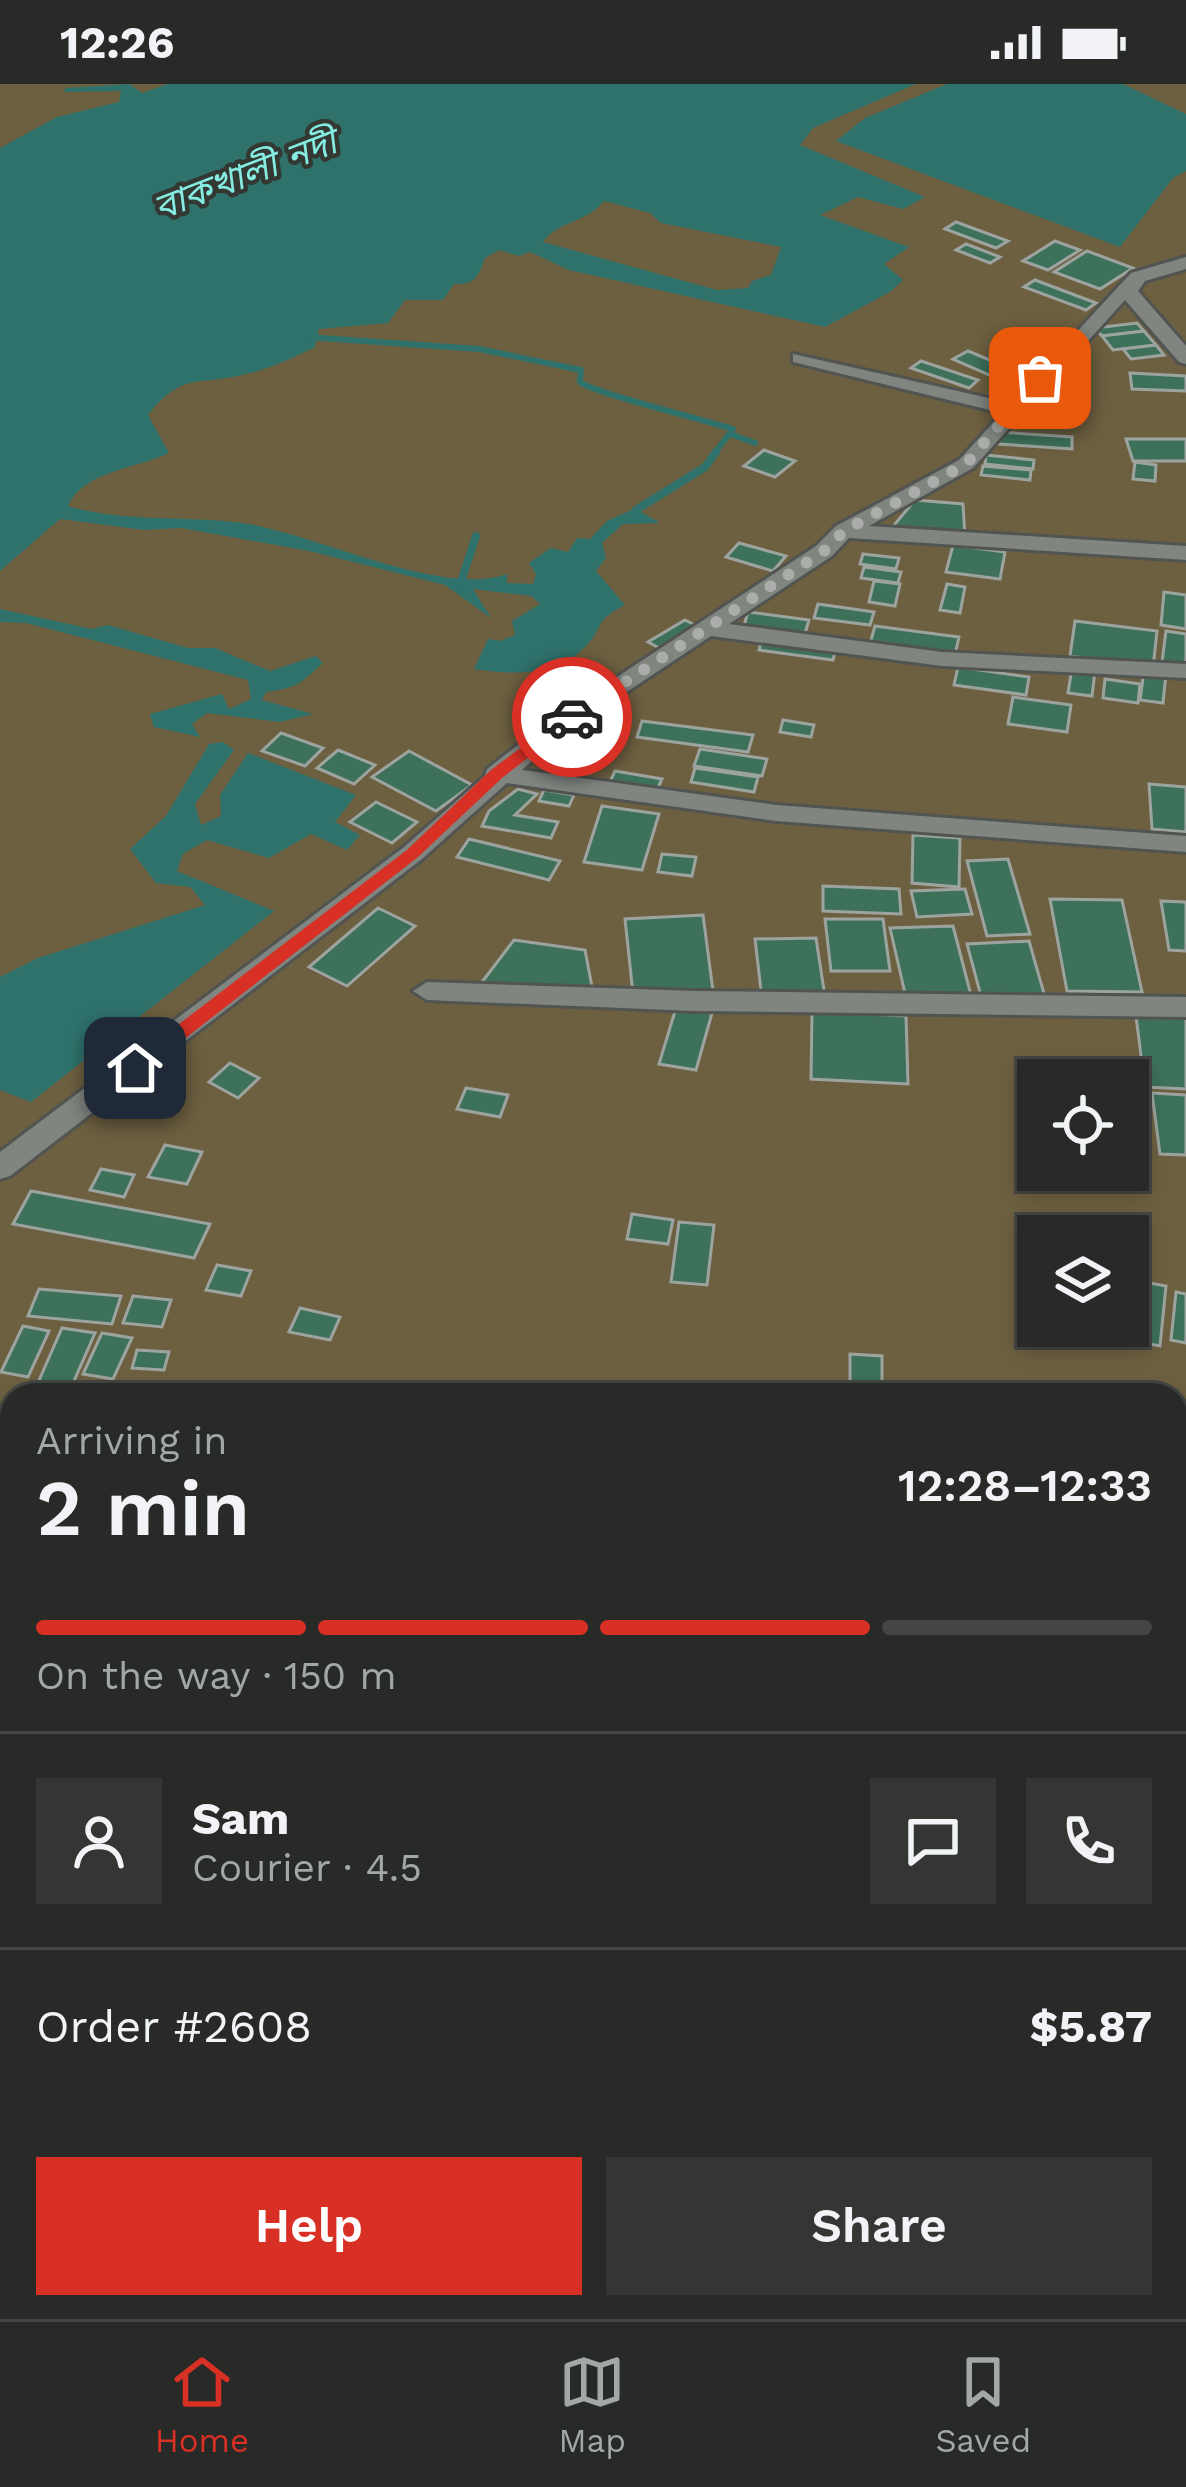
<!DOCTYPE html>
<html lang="en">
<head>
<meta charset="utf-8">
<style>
	:root { --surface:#272a26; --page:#333632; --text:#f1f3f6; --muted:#a4a7a7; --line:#434643; --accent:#d93025 }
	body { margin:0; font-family:"Work Sans","Noto Sans Bengali",sans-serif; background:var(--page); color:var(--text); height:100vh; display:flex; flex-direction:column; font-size:45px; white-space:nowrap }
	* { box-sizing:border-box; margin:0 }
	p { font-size:39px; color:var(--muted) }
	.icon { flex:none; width:66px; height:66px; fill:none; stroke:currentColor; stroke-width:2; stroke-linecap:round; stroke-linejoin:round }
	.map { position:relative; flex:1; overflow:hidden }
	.panel { position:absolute; left:0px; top:1299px; width:1188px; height:936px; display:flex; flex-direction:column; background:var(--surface); border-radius:36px 36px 0 0; box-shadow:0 6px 18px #0003,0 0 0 3px var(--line) }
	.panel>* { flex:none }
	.buttons { position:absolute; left:1017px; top:975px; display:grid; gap:24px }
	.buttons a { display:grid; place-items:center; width:132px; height:132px; border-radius:0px; background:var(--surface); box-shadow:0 6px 18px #0003,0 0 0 3px var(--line); font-size:60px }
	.pin { position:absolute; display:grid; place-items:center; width:102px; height:102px; color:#fff; margin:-51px; border-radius:24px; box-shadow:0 6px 18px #0006 }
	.courier { position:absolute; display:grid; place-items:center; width:120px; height:120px; margin:-60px; border:9px solid #d93025; border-radius:50%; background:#fff; color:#222; box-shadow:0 3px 15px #0007 }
	.overview em { font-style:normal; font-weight:600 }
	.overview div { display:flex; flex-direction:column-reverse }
	.overview { display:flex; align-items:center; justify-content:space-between; height:204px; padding:0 36px }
	h1 { font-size:78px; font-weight:600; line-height:90px }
	.bar { display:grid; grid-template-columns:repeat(4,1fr); gap:18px 12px; align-content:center; height:144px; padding:0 36px }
	.bar i { height:15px; border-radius:9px; background:var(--line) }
	.bar .selected { background:var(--accent) }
	.bar p { grid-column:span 4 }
	.line { display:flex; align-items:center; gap:30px; padding:0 36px; border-top:3px solid var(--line) }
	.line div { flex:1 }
	.round { display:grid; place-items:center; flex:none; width:126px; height:126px; border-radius:0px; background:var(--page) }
	.primary-button { display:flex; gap:24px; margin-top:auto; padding:24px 36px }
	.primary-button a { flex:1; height:138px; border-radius:0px; background:var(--accent); color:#fff; font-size:48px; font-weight:600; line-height:138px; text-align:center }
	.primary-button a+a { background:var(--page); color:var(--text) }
	.status { display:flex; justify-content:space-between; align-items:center; height:84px; padding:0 60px; background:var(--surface); direction:ltr }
	.status svg { height:33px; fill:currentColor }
	.tabs { display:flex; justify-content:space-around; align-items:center; height:168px; border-top:3px solid var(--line); background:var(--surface); font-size:33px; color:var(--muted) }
	.tabs a { display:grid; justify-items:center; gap:6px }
	.tabs .selected { color:var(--accent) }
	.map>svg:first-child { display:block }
	.green { fill:#6d6041; fill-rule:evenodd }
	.water { fill:#2f726c; fill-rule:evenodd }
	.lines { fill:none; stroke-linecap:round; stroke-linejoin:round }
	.stream-far1 { stroke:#2f726c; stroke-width:6 }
	.stream { stroke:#2f726c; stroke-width:8 }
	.building { fill:#3d7159; stroke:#9da4a0; stroke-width:3 }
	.street-casing { stroke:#515451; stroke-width:6 }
	.street { fill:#818580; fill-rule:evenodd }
	.route { fill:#d93025 }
	.done { stroke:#aaada9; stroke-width:12; stroke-dasharray:0 21.6 }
	.labels { text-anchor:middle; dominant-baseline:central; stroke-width:9; stroke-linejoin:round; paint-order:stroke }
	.far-water-label { font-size:36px; font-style:italic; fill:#85ece2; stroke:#343833 }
</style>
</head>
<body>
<div class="status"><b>12:26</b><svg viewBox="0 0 49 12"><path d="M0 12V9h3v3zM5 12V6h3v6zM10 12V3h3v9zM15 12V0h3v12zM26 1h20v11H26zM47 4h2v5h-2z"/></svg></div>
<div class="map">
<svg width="1186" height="2235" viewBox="0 0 1186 2235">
	<rect width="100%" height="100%" fill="#343833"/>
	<path class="green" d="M 0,0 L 1186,0 L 1186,2235 L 0,2235 ZM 1038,996 L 1128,996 L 1128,1086 L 1038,1086 ZM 1038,1152 L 1128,1152 L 1128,1242 L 1038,1242 ZM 12,1311 L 1176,1311 L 1176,2223 L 12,2223 Z"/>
	<g class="water">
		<path d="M 129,0 L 142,9 L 168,0 L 916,0 L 813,44 L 800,61 L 925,113 L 903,125 L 858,113 L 820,131 L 909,163 L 884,180 L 903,196 L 890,208 L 825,243 L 569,186 L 530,168 L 519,172 L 499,166 L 485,174 C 479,192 475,201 454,200 L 443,216 L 405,216 L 388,239 L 319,245 L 315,263 C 291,275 267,286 242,291 C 194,302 183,288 148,331 L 169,369 C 136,385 83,387 68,422 C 122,438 178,432 234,438 C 307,445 439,515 507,490 L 507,499 L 533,500 L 536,490 L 529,479 L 551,464 L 568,468 L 577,454 L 590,455 L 607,437 L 642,421 L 641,428 L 660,439 L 623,440 L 602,459 L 606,474 L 596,487 L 625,521 C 592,538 605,542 586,562 C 556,593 512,591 474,585 L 488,555 L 500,557 L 515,551 L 512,537 L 540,520 L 531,512 L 473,505 L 491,534 L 445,501 L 309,467 L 181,444 L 144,446 L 60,435 L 0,487 L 0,64 L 57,33 L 119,18 L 121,7 L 63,8 L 66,4 ZM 604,117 L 650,129 L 661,139 L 781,163 L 771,191 L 752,197 L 748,204 L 717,206 L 543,158 C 559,136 587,139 604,117 Z"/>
		<path d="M 947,0 L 1123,0 L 1186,30 L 1186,87 L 1173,94 L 1120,163 L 836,57 L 865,34 Z"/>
		<path d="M 0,525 L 92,545 L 108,541 L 188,564 L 215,564 L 270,587 L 316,572 L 323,579 C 300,599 301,603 266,608 L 262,616 L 313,630 L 280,638 L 207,629 L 192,640 L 200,653 L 154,643 L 150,630 L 222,610 L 229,625 L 251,615 L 248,596 L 26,539 L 0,538 Z"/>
		<path d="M 223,658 L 234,666 L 195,720 L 201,741 L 221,732 L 220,711 L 248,669 L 356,711 L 335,738 L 360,751 L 347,766 L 311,750 L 269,774 L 207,756 L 183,770 L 177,787 L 274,827 L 31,1018 L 0,1006 L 0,893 L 38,874 L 205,821 L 190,803 L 156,799 L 130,765 L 166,732 L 209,660 Z"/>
	</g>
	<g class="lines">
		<g class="stream-far1">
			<path d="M 306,253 L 479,265 L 581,286 L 580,298 C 593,309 706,336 733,345 L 713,371"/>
			<path d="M 733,351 L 755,359"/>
		</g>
		<g class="stream">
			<path d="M 636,426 L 705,383 L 716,368"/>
			<path d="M 461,498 L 476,452"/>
		</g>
	</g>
	<g class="building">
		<path d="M 956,138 L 1008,157 L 996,164 L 945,145 Z"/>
		<path d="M 1055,157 L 1080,166 L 1048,186 L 1023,177 Z"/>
		<path d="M 966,160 L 1000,173 L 990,179 L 956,166 Z"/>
		<path d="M 1087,167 L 1133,184 L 1100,205 L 1054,188 Z"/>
		<path d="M 1035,196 L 1096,219 L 1086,226 L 1024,203 Z"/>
		<path d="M 1137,239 L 1144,247 L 1102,252 L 1095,244 Z"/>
		<path d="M 1144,247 L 1156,261 L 1113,266 L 1102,252 Z"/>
		<path d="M 1156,261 L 1164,271 L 1131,275 L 1123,265 Z"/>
		<path d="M 968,267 L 1009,284 L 994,293 L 953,275 Z"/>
		<path d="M 921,277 L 978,296 L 969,304 L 911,284 Z"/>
		<path d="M 1130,289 L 1186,292 L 1186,307 L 1132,305 Z"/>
		<path d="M 999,348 L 1072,353 L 1072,365 L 999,360 Z"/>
		<path d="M 1126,355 L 1186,355 L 1186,377 L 1133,377 Z"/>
		<path d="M 764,366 L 795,377 L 775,393 L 744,382 Z"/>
		<path d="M 986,371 L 1034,376 L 1033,385 L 985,380 Z"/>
		<path d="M 1135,378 L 1156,381 L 1155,397 L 1133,395 Z"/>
		<path d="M 983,382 L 1031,386 L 1030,396 L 981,391 Z"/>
		<path d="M 915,416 L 963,420 L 965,454 L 890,446 Z"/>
		<path d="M 739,459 L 786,472 L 773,487 L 726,473 Z"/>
		<path d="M 953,461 L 1005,468 L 1000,495 L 946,488 Z"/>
		<path d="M 863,470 L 899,474 L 896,485 L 860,480 Z"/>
		<path d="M 864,483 L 901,488 L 898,499 L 861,494 Z"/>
		<path d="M 874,497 L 900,500 L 895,522 L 869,518 Z"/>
		<path d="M 947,500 L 965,503 L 960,529 L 940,526 Z"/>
		<path d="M 1164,508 L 1186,511 L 1186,545 L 1161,541 Z"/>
		<path d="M 818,520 L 874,528 L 870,541 L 814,534 Z"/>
		<path d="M 748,528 L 809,536 L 804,553 L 743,545 Z"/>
		<path d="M 685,536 L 701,544 L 665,567 L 648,558 Z"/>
		<path d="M 1075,537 L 1157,547 L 1153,584 L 1070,572 Z"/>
		<path d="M 875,542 L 959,553 L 954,575 L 869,563 Z"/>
		<path d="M 1166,547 L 1186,550 L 1186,581 L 1162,578 Z"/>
		<path d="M 763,552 L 836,562 L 833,576 L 759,566 Z"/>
		<path d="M 958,583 L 1029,593 L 1026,611 L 954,601 Z"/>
		<path d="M 1072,584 L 1095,587 L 1092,612 L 1068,609 Z"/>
		<path d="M 1144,587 L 1166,590 L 1163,619 L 1140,616 Z"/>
		<path d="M 1105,595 L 1140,600 L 1138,619 L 1103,614 Z"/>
		<path d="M 1013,613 L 1071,621 L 1067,648 L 1008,640 Z"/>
		<path d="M 783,636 L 814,641 L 811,653 L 780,648 Z"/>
		<path d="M 642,637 L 753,651 L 748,668 L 637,653 Z"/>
		<path d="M 281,649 L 323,664 L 305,682 L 262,667 Z"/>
		<path d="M 700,665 L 767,675 L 762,692 L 694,682 Z"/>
		<path d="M 338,666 L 375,681 L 354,700 L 317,684 Z"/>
		<path d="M 409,667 L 472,701 L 436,727 L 372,693 Z"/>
		<path d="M 695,684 L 758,693 L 754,708 L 691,698 Z"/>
		<path d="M 615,687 L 662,695 L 656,708 L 609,700 Z"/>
		<path d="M 1149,700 L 1186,703 L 1186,748 L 1152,745 Z"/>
		<path d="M 518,705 L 537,710 L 515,731 L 558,738 L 551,754 L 482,742 L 489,727 Z"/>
		<path d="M 544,706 L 574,711 L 569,722 L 539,717 Z"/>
		<path d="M 376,718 L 417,738 L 392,759 L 350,738 Z"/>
		<path d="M 602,722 L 659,730 L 642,786 L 584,778 Z"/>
		<path d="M 913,751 L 960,754 L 959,803 L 912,799 Z"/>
		<path d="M 469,755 L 560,777 L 549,796 L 457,773 Z"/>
		<path d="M 662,770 L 696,773 L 692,792 L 658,788 Z"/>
		<path d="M 1008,775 L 1030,850 L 987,852 L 967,777 Z"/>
		<path d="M 823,802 L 899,805 L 901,830 L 823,827 Z"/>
		<path d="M 965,805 L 972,830 L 917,833 L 911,807 Z"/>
		<path d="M 1050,815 L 1122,816 L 1142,908 L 1067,907 Z"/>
		<path d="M 1161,817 L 1186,818 L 1186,867 L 1169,866 Z"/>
		<path d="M 378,824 L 415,842 L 347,902 L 309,883 Z"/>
		<path d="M 703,831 L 713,907 L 633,910 L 625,835 Z"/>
		<path d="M 825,835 L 883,835 L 890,887 L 831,887 Z"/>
		<path d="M 953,842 L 972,915 L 907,918 L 890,844 Z"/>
		<path d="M 816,854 L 825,913 L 762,915 L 755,855 Z"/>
		<path d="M 514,856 L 585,866 L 593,908 L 479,902 Z"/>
		<path d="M 1029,857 L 1045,913 L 982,916 L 967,860 Z"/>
		<path d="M 676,924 L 712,929 L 696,986 L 659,980 Z"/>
		<path d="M 812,927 L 906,932 L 908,1000 L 811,995 Z"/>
		<path d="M 1136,932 L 1186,934 L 1186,1005 L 1145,1003 Z"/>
		<path d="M 1088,978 L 1118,980 L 1120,996 L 1090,996 Z"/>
		<path d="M 230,979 L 259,994 L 238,1014 L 209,998 Z"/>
		<path d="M 466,1004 L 508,1011 L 500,1033 L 457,1025 Z"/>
		<path d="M 1152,1009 L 1186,1011 L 1186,1071 L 1160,1070 Z"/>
		<path d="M 165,1061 L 202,1068 L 187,1100 L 148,1093 Z"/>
		<path d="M 101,1085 L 134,1091 L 124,1113 L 90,1106 Z"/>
		<path d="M 31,1107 L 210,1140 L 194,1174 L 13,1140 Z"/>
		<path d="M 632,1130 L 673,1136 L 668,1160 L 627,1155 Z"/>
		<path d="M 679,1138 L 714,1141 L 707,1201 L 671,1198 Z"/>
		<path d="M 217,1181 L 251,1187 L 241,1212 L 206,1206 Z"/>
		<path d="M 1128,1195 L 1166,1202 L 1160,1262 L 1107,1252 L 1108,1242 L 1128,1242 Z"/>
		<path d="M 39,1205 L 121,1212 L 112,1240 L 28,1232 Z"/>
		<path d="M 1176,1208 L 1186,1210 L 1186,1259 L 1171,1256 Z"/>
		<path d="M 133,1212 L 171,1216 L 162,1243 L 123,1239 Z"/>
		<path d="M 300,1224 L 340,1233 L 330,1256 L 289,1248 Z"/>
		<path d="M 23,1242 L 49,1247 L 28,1293 L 1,1288 Z"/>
		<path d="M 1039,1242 L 1095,1242 L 1093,1258 L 1038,1247 Z"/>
		<path d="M 62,1244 L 95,1249 L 70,1306 L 37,1301 Z"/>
		<path d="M 102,1249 L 132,1254 L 113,1295 L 83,1290 Z"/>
		<path d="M 137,1266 L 169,1268 L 164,1286 L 132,1284 Z"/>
		<path d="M 850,1270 L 882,1272 L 882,1302 L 850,1300 Z"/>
		<path d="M 1176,1334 L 1186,1336 L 1186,1418 L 1176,1416 Z"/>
		<path d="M 1176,1691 L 1186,1693 L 1186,1756 L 1176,1753 Z"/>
		<path d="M 0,1718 L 12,1724 L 12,1796 L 0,1790 Z"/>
		<path d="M 1176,1819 L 1186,1822 L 1186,1861 L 1176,1859 Z"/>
		<path d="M 1176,2016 L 1186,2019 L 1186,2064 L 1176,2060 Z"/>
		<path d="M 696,2223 L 791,2223 L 789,2235 L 738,2235 Z"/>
	</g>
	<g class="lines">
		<g class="street-casing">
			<g id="street">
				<path d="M 1186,173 L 1186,185 L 1145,197 L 1138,207 L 1186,262 L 1186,280 L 1179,278 L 1125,216 L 973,384 L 869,442 L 1186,462 L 1186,476 L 849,454 L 832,472 L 729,540 L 942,568 L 1186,580 L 1186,594 L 942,582 L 711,552 L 559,653 L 522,686 L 776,721 L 1186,752 L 1186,768 L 776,737 L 507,699 L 422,775 L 10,1092 L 0,1095 L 0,1068 L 404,763 L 485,692 L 487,685 L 541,643 L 816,462 L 836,442 L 959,376 L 1002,329 L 793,278 L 793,270 L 1011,319 L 1131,189 Z"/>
				<path d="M 427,898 L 694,907 L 1186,913 L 1186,933 L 694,927 L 427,916 L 413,907 Z"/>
				<path d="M 12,1877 L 12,1932 L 0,1937 L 0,1882 Z"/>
			</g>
		</g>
		<use href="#street" class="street"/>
	</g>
	<path class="route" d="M 566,630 L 580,633 L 502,694 L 418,773 L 142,988 L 128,988 L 128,979 L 407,766 L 491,686 Z"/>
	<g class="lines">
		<path class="done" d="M 572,633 L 824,467 L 844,447 L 966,380 L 1040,294"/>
	</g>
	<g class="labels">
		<g class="far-water-label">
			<text transform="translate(245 91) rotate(-21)">বাকখালী নদী</text>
		</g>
	</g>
</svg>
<div class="buttons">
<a><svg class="icon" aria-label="locate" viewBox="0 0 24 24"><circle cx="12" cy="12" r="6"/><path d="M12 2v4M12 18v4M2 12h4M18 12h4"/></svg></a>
<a><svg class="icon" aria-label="layers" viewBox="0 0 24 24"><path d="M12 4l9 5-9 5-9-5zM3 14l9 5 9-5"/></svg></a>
</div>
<div class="pin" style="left:1040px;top:294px;background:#ea580c"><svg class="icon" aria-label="bag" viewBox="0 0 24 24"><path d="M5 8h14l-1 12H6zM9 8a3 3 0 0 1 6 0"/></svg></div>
<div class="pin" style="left:135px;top:984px;background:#1f2937"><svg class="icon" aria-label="home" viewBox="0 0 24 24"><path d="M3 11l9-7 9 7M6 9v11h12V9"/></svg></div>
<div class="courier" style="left:572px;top:633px"><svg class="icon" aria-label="car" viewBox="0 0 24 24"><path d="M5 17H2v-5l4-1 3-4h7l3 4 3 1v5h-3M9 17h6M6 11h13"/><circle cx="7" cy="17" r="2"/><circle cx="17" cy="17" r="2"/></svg></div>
<section class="panel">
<div class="overview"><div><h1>2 min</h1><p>Arriving in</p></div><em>12:28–12:33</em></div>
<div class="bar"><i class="selected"></i><i class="selected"></i><i class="selected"></i><i></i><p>On the way · 150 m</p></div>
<div class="line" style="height:216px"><a class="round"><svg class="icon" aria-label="person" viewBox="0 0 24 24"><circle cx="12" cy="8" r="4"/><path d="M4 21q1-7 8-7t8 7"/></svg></a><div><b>Sam</b><p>Courier · 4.5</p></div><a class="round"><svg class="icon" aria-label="chat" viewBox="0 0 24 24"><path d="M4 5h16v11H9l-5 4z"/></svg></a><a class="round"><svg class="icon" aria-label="phone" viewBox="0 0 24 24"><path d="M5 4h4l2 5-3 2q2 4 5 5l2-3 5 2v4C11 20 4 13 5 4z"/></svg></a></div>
<div class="line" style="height:156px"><div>Order #2608</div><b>$5.87</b></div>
<div class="primary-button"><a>Help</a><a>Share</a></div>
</section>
</div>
<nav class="tabs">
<a class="selected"><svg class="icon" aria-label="home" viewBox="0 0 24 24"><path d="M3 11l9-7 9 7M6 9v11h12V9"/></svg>Home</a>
<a><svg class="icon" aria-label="map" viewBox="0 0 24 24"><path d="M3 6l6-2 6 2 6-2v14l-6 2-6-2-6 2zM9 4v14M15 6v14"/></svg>Map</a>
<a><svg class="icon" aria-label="saved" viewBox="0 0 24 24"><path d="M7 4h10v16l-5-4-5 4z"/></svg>Saved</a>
</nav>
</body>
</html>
